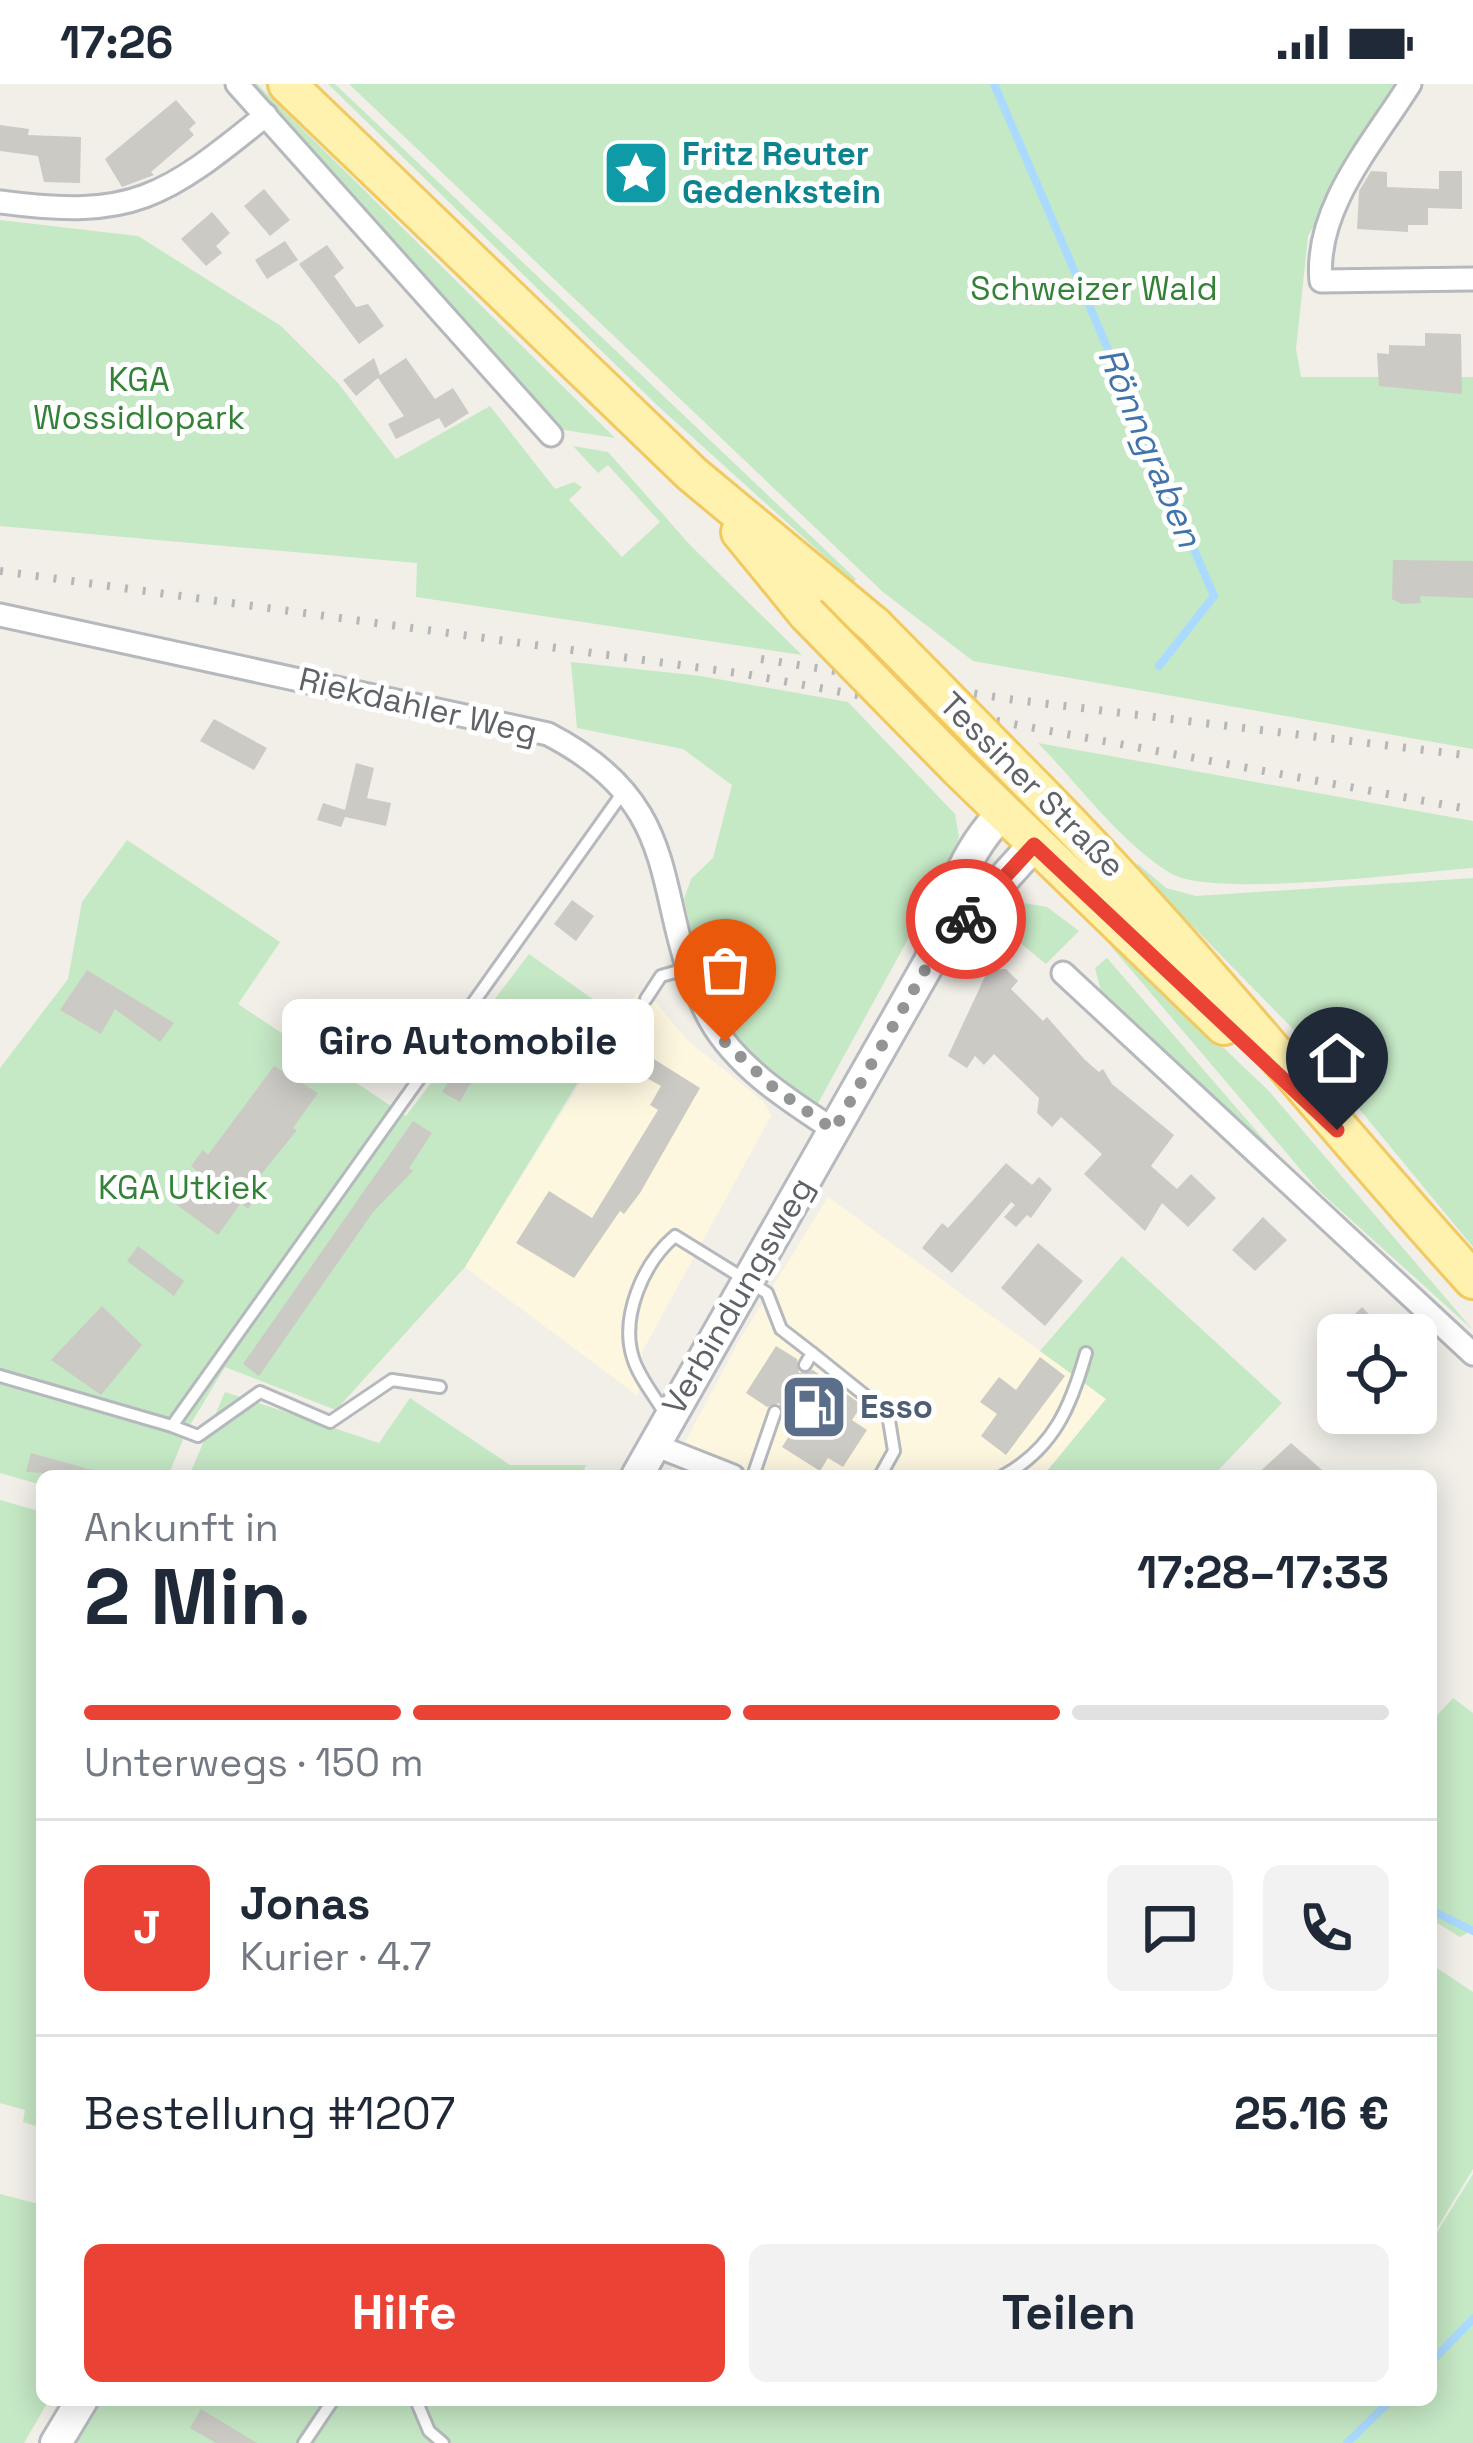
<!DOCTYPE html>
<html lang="de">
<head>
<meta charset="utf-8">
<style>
	:root { --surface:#fff; --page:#f2f2f3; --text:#1f2937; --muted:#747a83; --line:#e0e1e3; --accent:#ea4335 }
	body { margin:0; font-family:"Space Grotesk",sans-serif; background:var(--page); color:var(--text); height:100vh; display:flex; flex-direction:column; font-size:45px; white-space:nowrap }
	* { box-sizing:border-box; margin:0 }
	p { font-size:39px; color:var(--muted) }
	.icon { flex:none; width:66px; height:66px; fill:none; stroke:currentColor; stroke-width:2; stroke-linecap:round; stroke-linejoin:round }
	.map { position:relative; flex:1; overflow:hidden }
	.sheet { position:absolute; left:36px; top:1386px; width:1401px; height:936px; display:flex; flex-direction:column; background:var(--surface); border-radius:18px; box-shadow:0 6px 30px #0003 }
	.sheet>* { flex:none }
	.controls { position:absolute; left:1317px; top:1230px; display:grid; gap:24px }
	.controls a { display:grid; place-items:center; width:120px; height:120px; border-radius:18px; background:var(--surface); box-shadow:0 6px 30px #0003; font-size:60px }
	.pin { position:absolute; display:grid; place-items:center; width:102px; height:102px; color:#fff; margin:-123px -51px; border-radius:50% 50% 50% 0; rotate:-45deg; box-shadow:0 0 12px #0007 }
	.pin .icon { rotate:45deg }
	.courier { position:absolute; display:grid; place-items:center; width:120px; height:120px; margin:-60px; border:9px solid #ea4335; border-radius:50%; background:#fff; color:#222; box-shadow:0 3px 15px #0007 }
	.bubble { position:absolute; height:84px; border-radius:18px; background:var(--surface); box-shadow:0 6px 30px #0003; font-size:39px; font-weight:800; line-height:84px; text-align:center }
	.summary em { font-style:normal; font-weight:800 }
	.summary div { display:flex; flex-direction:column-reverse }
	.summary { display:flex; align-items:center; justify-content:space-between; height:204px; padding:0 48px }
	h1 { font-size:78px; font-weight:800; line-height:90px }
	.bar { display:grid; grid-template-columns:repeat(4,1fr); gap:18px 12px; align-content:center; height:144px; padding:0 48px }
	.bar i { height:15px; border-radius:9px; background:var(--line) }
	.bar .on { background:var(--accent) }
	.bar p { grid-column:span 4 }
	.line { display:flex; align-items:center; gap:30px; padding:0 48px; border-top:3px solid var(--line) }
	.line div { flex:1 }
	.round { display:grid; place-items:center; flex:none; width:126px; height:126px; border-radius:18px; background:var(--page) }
	.button { display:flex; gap:24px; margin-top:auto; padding:24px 48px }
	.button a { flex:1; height:138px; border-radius:18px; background:var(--accent); color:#fff; font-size:48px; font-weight:800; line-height:138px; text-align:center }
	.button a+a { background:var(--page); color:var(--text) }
	.status { display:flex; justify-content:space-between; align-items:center; height:84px; padding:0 60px; background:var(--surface); direction:ltr }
	.status svg { height:33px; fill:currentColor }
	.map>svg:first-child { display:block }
	.commercial { fill:#fef7e0 }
	.green { fill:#c5e8c5 }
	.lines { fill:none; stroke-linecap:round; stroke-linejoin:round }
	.stream { stroke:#aadaff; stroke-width:8 }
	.building { fill:#cccac5 }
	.service-casing { stroke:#b5b8bc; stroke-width:16 }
	.minor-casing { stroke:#b5b8bc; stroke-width:27 }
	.secondary-casing { stroke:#b6babf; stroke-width:36 }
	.primary-casing { stroke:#f2c960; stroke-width:42 }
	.service { stroke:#fff; stroke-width:10 }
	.minor { stroke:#fff; stroke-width:21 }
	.secondary { stroke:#fff; stroke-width:30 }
	.primary { stroke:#fff2af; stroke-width:36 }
	.rail { stroke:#b6b7b8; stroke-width:8; stroke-dasharray:3 15; stroke-linecap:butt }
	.primary-bridge-casing { stroke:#f2c960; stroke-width:42; stroke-linecap:butt }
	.primary-bridge { stroke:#fff2af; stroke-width:36 }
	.done { stroke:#929495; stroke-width:12; stroke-dasharray:0 21.6 }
	.route { stroke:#ea4335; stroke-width:15 }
	.labels { text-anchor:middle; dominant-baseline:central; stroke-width:10; stroke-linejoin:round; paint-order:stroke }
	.culture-label { font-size:33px; font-weight:bold; fill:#0d838f; stroke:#fff; text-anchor:start }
	.park-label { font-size:33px; fill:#348238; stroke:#fff }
	.street-label { font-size:33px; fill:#5f6368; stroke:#fff }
	.service-label { font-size:33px; font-weight:bold; fill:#4e5e75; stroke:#fff; text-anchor:start }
	.water-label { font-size:36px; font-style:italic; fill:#4174aa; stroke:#fff }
</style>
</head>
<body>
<div class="status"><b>17:26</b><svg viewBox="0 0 49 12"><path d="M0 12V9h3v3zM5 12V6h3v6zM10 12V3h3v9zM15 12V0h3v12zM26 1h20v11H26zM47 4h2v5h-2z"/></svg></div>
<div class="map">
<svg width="1473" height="2359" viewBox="0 0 1473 2359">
	<rect width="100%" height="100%" fill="#f1efe8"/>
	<g class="commercial">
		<path d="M 637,909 L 654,916 L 687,956 L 764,1018 L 771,1032 L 642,1268 L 638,1312 L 465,1183 Z"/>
		<path d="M 828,1113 L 1106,1315 L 1043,1392 L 667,1392 L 739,1257 Z"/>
	</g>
	<g class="green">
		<path d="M 247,0 L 257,0 L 615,354 L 558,345 Z"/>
		<path d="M 328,0 L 335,0 L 856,495 L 853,498 L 658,322 Z"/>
		<path d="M 349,0 L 1399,0 L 1308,152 L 1296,265 L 1301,293 L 1473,293 L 1473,665 L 973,577 L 883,508 Z"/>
		<path d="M 0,136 L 138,152 L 281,242 L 338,299 L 396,375 L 490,322 L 555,405 L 574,398 L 582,403 L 569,416 L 622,473 L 660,438 L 608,381 L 598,389 L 573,362 L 608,368 L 690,461 L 802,571 L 416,513 L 417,479 L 0,442 Z"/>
		<path d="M 571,578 L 701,592 L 848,618 L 955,730 L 959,753 L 948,782 L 816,1023 L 770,987 L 723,939 L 705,907 L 684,815 L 691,795 L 713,774 L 732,701 L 683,665 L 577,644 Z"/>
		<path d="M 1038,659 L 1473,737 L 1473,784 C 1415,788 1212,815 1170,789 C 1120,758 1079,701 1038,659 Z"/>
		<path d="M 127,756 L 280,858 L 238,920 L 406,1032 L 529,870 L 618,933 L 465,1183 L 336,1326 L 225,1283 L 187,1346 L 168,1392 L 42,1392 L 42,1401 L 0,1389 L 0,984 L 68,895 L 82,818 Z"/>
		<path d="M 1138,780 L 1166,804 L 1196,812 L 1473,794 L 1473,1163 L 1295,947 L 1135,783 Z"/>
		<path d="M 1024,819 L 1047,823 L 1079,847 L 1046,880 L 996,839 Z"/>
		<path d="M 1087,834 L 1269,1007 L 1473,1246 L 1318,1106 Z"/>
		<path d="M 1107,874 L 1279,1073 L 1101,907 L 1095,884 Z"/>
		<path d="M 1122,1172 L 1282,1319 L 1213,1392 L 1043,1392 L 1106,1315 L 1040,1267 Z"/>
		<path d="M 225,1308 L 379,1359 L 410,1314 L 510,1381 L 586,1381 L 583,1389 L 594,1388 L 591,1392 L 189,1392 Z"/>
		<path d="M 0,1416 L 42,1428 L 42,2044 L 23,2038 L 25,2026 L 0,2019 Z"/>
		<path d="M 1453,1614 L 1473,1629 L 1473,1846 L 1460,1853 L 1431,1835 L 1431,1638 Z"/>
		<path d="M 1431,1880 L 1473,1908 L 1473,2085 L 1431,2154 Z"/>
		<path d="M 1473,2090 L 1473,2359 L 69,2359 L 95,2316 L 1431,2316 L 1431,2158 Z"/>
		<path d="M 0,2110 L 42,2121 L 42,2316 L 49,2316 L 24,2359 L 0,2359 Z"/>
	</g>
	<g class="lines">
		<g class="stream">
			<path d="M 994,0 L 1214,512 L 1159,582"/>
			<path d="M 1431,1826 L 1473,1847"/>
			<path d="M 1431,2278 L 1473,2235"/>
			<path d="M 1347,2359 L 1391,2316"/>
		</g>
	</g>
	<g class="building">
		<path d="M 176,16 L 196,39 L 189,45 L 194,51 L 151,88 L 154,91 L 122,103 L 105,75 Z"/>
		<path d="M 0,41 L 29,45 L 28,51 L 81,53 L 80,99 L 44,98 L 38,72 L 0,67 Z"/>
		<path d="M 1371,87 L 1387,88 L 1387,103 L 1439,105 L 1439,87 L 1462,87 L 1462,125 L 1428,124 L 1428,141 L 1408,141 L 1408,148 L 1357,145 L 1359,107 Z"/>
		<path d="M 264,105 L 290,136 L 270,152 L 244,122 Z"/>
		<path d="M 212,128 L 230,149 L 216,162 L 222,169 L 206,182 L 181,155 Z"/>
		<path d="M 285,157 L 298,176 L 267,195 L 255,176 Z"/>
		<path d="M 327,161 L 344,184 L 334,192 L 356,223 L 368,220 L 384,242 L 359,260 L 299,180 Z"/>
		<path d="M 1425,249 L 1461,250 L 1462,310 L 1379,302 L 1377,269 L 1389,270 L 1389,261 L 1425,262 Z"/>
		<path d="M 374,274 L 380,291 L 406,274 L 435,315 L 453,304 L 469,329 L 445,344 L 439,334 L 396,355 L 388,340 L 404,332 L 378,294 L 356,312 L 343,296 Z"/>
		<path d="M 1393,476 L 1473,477 L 1473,514 L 1420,512 L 1421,519 L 1402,520 L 1392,515 Z"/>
		<path d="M 214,635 L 267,664 L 254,686 L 200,657 Z"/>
		<path d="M 356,679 L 374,684 L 367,714 L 391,719 L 386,742 L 345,733 L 341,743 L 317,736 L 323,719 L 345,726 Z"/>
		<path d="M 572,816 L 594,832 L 576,857 L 554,840 Z"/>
		<path d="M 1006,885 L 1018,897 L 1011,905 L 1043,937 L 1047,933 L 1085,976 L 1099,988 L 1103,985 L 1112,1000 L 1174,1051 L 1151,1082 L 1177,1105 L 1191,1090 L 1216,1114 L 1188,1143 L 1162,1119 L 1145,1147 L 1084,1090 L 1102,1070 L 1061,1033 L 1052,1043 L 1037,1029 L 1039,1014 L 994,970 L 984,981 L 975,972 L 967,984 L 948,972 L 988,886 Z"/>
		<path d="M 87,886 L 174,939 L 160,958 L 115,925 L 101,950 L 60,926 Z"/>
		<path d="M 471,961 L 487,969 L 460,1018 L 442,1008 Z"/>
		<path d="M 641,967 L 700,1004 L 640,1109 L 624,1130 L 620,1127 L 574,1194 L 516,1159 L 549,1107 L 592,1134 L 658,1026 L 650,1021 L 661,1002 L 631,985 Z"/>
		<path d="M 274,982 L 318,1009 L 293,1044 L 297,1046 L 251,1103 L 259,1109 L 248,1125 L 241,1119 L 218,1151 L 173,1118 L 196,1086 L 191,1082 L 203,1066 L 208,1071 Z"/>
		<path d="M 413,1037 L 432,1049 L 409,1084 L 413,1087 L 373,1128 L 259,1292 L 243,1280 Z"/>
		<path d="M 1006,1079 L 1032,1101 L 1039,1093 L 1052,1105 L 1031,1134 L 1027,1131 L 1016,1143 L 1004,1133 L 1015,1121 L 1011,1118 L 952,1189 L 922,1164 L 942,1139 L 948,1144 Z"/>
		<path d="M 1263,1133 L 1287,1156 L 1255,1187 L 1232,1166 Z"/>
		<path d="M 1038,1159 L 1083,1197 L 1045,1242 L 1001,1204 Z"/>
		<path d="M 138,1162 L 184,1197 L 174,1212 L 127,1177 Z"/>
		<path d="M 102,1222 L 142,1261 L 101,1311 L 51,1276 Z"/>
		<path d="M 1362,1223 L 1389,1251 L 1335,1251 Z"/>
		<path d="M 776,1262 L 797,1275 L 799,1289 L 813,1286 L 862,1321 L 852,1336 L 867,1346 L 843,1383 L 828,1374 L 820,1387 L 782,1363 L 796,1341 L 784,1333 L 779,1319 L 767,1323 L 746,1309 Z"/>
		<path d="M 1040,1273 L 1065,1292 L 1006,1371 L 981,1352 L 997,1330 L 980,1318 L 999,1293 L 1016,1306 Z"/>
		<path d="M 1291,1359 L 1329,1392 L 1255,1392 Z"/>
		<path d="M 31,1369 L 96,1387 L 95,1392 L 26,1388 Z"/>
		<path d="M 201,2325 L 257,2359 L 216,2359 L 190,2344 Z"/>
	</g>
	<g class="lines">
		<g class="service-casing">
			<g id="service">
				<path d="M 646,915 L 661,892 L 689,884"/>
				<path d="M 812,1269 L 888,1330 L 894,1367 L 880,1392"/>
				<path d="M 0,1292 L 172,1342 L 624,707"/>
				<path d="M 667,1333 C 657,1315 639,1294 633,1274 C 620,1233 643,1179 675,1152 L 767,1209 L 781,1245 L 812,1269 L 805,1281"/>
				<path d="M 172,1342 L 198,1352 L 260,1308 L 330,1338 L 392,1296 L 440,1303"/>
				<path d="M 753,1392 L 775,1328"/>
				<path d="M 1003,1392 C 1054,1364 1071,1322 1086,1269"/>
				<path d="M 416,2316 L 429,2347 L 443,2359"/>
				<path d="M 304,2359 L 333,2316"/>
			</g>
		</g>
		<g class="minor-casing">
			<g id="minor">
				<path d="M 237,0 L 551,351"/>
				<path d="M 1410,0 C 1373,59 1314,125 1321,197 L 1473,195"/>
				<path d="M 0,118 C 133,136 165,113 266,31"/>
				<path d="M 0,531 L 548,650 C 695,726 647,820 710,936 C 737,984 790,1017 834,1046"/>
				<path d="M 1063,889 L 1473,1270"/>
				<path d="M 652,1360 L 733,1392"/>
			</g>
		</g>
		<g class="secondary-casing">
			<g id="secondary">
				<path d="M 937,868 L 1034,761"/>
				<path d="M 637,1392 L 930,877 C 946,825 962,769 1002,730"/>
				<path d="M 56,2359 L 82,2316"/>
			</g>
		</g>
		<g class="primary-casing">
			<g id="primary">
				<path d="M 287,0 L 692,390 L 874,541"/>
				<path d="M 740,448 L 807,530"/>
				<path d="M 959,685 L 1224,942"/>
				<path d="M 1024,693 C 1183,852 1322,1030 1473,1196"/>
			</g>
		</g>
		<use href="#service" class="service"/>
		<use href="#minor" class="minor"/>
		<use href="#secondary" class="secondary"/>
		<use href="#primary" class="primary"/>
		<g class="rail">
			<path d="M 0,487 L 745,590 L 1473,726"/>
			<path d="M 761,575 L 1008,615 L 1473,672"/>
		</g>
		<g class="primary-bridge-casing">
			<g id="primary-bridge">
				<path d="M 807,530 L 959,685"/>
				<path d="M 874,541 L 1024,693"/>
			</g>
		</g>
		<use href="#primary-bridge" class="primary-bridge"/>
	</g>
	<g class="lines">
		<path class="done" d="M 725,958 L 774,1004 L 834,1046 L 930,877 L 966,835"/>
		<path class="route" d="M 966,835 L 1034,761 L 1337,1046"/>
	</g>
	<defs>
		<g id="sight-square" transform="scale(3.45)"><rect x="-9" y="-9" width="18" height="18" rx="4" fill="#0f9aa8" stroke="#fff"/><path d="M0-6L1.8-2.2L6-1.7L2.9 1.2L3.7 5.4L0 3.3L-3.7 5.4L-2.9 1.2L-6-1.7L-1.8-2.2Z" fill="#fff"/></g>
		<g id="fuel-square" transform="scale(3.45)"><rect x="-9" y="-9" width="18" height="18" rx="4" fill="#5c6f8a" stroke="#fff"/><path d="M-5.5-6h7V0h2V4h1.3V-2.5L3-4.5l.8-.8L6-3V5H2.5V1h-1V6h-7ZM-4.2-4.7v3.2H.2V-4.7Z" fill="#fff"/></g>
	</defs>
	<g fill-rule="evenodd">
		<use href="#sight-square" x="636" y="89"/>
		<use href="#fuel-square" x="814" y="1323"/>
	</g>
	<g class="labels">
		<g class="culture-label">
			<text x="682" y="70">Fritz Reuter<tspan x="682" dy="38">Gedenkstein</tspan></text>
		</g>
		<g class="park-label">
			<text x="1094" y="205">Schweizer Wald</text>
			<text x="139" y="296">KGA<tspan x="139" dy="38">Wossidlopark</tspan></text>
			<text x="183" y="1104">KGA Utkiek</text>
		</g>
		<g class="street-label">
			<text transform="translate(418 622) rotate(13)">Riekdahler Weg</text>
			<text transform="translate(1032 701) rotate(45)">Tessiner Straße</text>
			<text transform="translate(738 1212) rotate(-60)">Verbindungsweg</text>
		</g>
		<g class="service-label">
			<text x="860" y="1323">Esso</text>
		</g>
		<g class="water-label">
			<text transform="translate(1150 363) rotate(67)">Rönngraben</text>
		</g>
	</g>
</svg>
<div class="controls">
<a><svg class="icon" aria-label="locate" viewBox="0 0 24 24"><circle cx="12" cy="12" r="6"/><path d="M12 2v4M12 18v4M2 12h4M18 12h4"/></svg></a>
</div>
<div class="pin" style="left:725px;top:958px;background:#ea580c"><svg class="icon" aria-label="bag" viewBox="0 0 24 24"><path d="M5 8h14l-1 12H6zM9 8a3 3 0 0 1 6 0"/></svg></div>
<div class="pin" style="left:1337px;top:1046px;background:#1f2937"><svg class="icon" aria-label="home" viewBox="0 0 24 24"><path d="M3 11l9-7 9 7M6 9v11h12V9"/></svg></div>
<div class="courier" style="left:966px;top:835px"><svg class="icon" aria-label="bike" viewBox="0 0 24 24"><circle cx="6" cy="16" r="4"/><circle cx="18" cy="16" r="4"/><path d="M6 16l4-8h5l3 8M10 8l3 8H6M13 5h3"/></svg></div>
<div class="bubble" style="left:282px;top:915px;width:372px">Giro Automobile</div>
<section class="sheet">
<div class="summary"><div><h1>2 Min.</h1><p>Ankunft in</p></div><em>17:28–17:33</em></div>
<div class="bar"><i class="on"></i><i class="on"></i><i class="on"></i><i></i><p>Unterwegs · 150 m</p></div>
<div class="line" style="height:216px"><b class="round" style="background:var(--accent);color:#fff">J</b><div><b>Jonas</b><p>Kurier · 4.7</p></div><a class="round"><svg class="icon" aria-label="chat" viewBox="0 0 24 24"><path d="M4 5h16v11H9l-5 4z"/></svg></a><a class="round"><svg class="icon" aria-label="phone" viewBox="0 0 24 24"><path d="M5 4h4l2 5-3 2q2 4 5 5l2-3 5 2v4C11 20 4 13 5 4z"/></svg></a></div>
<div class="line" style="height:156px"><div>Bestellung #1207</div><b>25.16 €</b></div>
<div class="button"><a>Hilfe</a><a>Teilen</a></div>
</section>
</div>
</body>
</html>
